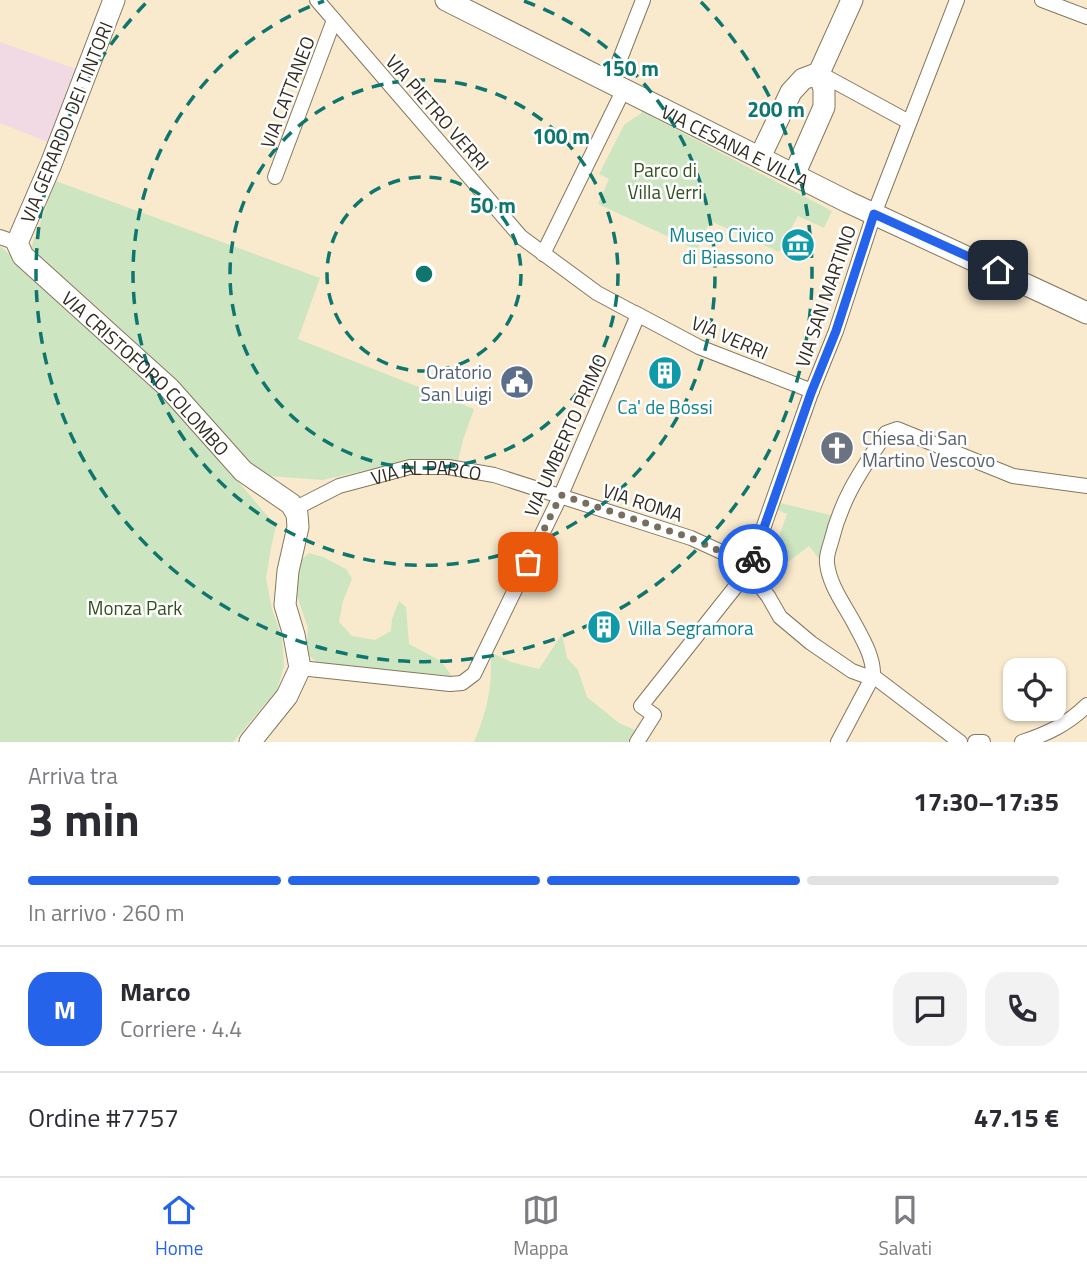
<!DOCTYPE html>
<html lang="it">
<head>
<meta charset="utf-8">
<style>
	:root { --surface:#fff; --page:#f2f2f3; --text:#2b2b33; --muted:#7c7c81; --line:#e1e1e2; --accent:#2563eb }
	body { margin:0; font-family:"Titillium Web",sans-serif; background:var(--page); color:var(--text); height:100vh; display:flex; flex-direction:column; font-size:26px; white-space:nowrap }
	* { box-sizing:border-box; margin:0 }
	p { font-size:23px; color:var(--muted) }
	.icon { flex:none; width:38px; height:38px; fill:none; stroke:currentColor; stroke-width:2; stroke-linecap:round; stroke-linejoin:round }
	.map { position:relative; height:742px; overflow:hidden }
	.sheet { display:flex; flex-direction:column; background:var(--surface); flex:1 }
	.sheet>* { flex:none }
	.fabs { position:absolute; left:1003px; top:658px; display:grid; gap:14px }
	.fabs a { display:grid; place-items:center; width:63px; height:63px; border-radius:14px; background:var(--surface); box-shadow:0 2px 5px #0004; font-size:35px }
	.pin { position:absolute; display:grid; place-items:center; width:60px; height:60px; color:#fff; margin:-30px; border-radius:14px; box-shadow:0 4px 10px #0006 }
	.courier { position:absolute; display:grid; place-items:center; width:70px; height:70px; margin:-35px; border:5px solid #2563eb; border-radius:50%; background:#fff; color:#222; box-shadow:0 2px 9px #0007 }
	.headline em { font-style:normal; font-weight:700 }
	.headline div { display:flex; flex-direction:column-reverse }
	.headline { display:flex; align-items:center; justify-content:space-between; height:119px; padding:0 28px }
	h1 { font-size:46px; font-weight:700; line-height:52px }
	.bar { display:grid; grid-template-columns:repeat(4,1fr); gap:10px 7px; align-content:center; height:84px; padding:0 28px }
	.bar i { height:9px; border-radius:5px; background:var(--line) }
	.bar .current { background:var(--accent) }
	.bar p { grid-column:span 4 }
	.line { display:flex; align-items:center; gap:18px; padding:0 28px; border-top:2px solid var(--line) }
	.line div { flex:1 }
	.round { display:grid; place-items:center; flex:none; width:74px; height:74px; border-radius:21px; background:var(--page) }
	.tab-bar { display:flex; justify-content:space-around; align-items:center; height:98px; border-top:2px solid var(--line); background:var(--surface); font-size:19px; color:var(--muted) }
	.tab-bar a { display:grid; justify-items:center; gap:4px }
	.tab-bar .current { color:var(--accent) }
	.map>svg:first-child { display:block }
	.industrial { fill:#f2dae5 }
	.green { fill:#cee5c1 }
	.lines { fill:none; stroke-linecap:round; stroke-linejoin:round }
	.street-casing { stroke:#84775d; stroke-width:16 }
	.secondary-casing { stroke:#84775d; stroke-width:23 }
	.street { stroke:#fff; stroke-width:14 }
	.secondary { stroke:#fff; stroke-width:21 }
	.done { stroke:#776e5d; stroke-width:7; stroke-dasharray:0 12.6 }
	.route { stroke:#2563eb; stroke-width:9 }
	.ring { fill:none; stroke:#0f766e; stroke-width:3.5; stroke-dasharray:12 9 }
	.labels { text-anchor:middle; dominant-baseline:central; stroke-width:5; stroke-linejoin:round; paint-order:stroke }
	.street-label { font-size:19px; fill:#312b20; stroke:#fff }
	.park-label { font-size:19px; fill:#31501c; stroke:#fff }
	.culture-label { font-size:19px; fill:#0d838f; stroke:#fff; text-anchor:end }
	.service-label { font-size:19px; fill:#4e5e75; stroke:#fff; text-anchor:end }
	.worship-label { font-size:19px; fill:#5b616d; stroke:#fff; text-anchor:start }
	.centre { fill:#0f766e; stroke:#fff; stroke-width:3.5 }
	.ring-label { font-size:21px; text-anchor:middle; font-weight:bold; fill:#0f766e; stroke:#fff; stroke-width:5; stroke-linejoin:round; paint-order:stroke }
</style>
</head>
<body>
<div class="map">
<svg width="1087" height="742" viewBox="0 0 1087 742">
	<rect width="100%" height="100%" fill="#f9eacd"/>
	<path class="industrial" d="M 0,42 L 76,69 L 66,90 L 68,99 L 50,143 L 0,123 Z"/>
	<g class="green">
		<path d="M 643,112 L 832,211 L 824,228 L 798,216 L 779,252 L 710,221 L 697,250 L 598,204 L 609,179 L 599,174 L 624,125 Z"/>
		<path d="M 53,180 L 320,278 L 298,339 L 474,409 L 463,440 L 458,461 L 410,460 L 323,480 L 268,476 L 250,467 L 30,250 L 46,207 Z"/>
		<path d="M 0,246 L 158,387 L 276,526 L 271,548 L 266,578 L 272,609 L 282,637 L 284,666 L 277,690 L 233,742 L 0,742 Z"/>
		<path d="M 780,503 L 834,516 L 823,564 L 809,546 L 759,584 L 754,578 L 758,566 L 768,568 L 787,514 L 778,510 Z"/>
		<path d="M 309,553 L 323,557 L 346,569 L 352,579 L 343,601 L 339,622 L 352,636 L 375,640 L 391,631 L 392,619 L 399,601 L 406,607 L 409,644 L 441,661 L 452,676 L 318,663 L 306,653 L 308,628 L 296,593 L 300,561 Z"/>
		<path d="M 562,634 L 567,658 L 578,670 L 587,697 L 619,723 L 642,733 L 639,742 L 474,742 C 486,714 494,683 490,652 L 511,662 L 539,669 Z"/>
	</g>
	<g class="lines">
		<g class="street-casing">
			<g id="street">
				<path d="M 1042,0 L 1087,17"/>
				<path d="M 819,73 L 909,122"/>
				<path d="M 611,82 L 643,0"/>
				<path d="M 275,177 L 334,20"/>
				<path d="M 0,237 L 17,243"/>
				<path d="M 543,254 L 624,89"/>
				<path d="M 635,313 L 699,347 L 812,391"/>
				<path id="s1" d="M 294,509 L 339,486 L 410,467 L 448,467 L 494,475 L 691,538 L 726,554 L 748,571 L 768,596 L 780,617 L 811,643 L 852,671 L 863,675 L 873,676 L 960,742"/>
				<path d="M 300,668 L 450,684 L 462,683 L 474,674 L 561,495 L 638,315 L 597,293 L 521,237 L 317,0"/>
				<path d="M 637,742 L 654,715 L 641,706 L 748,571 L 811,393 L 836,331 L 874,214 L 957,0"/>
				<path d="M 838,742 L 873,676 C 874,657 862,638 853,621 C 843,603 829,584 827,563 C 826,556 829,549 831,542 C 842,497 861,471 886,433 L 897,429 L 1013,476 L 1087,486"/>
				<path d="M 975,742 L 983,742"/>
				<path d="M 1022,742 C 1047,734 1068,724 1087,705"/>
			</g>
		</g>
		<g class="secondary-casing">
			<g id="secondary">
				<path id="s2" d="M 114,0 L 51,164 L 17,243 L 23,256 L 169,388 L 243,471 L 291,504 L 297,514 L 298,527 L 288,571 L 285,605 L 294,635 L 300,668 L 287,696 L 250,742"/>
				<path id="s3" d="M 446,0 L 848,202 L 1087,313"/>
				<path d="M 819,73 L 852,0"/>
				<path d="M 760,157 L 791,92 L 803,79 L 819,73"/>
				<path d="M 794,175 L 824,107 L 824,89 L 819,73"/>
			</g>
		</g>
		<use href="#street" class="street"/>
		<use href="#secondary" class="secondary"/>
	</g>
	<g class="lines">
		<path class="done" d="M 528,562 L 561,495 L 691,538 L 726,554 L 748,570 L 753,559"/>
		<path class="route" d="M 753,559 L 811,393 L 836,331 L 874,214 L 998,270"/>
	</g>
	<g class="ring">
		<circle cx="424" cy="274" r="97"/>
		<circle cx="424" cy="274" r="194"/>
		<path d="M524 1A291 291 0 1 1 324 1"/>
		<path d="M701 2A388 388 0 1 1 147 2"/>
	</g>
	<defs>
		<g id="museum-disc" transform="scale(1.75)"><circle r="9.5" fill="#0f9aa8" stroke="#fff"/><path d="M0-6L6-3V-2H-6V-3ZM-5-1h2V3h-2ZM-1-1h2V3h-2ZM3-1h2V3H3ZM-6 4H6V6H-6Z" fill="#fff"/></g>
		<g id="building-disc" transform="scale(1.75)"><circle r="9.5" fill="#0f9aa8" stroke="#fff"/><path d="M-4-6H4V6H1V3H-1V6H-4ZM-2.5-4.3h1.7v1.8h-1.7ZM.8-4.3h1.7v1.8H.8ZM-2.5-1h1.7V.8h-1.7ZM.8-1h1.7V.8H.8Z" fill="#fff"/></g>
		<g id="civic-disc" transform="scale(1.75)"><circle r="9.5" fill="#5c6f8a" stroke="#fff"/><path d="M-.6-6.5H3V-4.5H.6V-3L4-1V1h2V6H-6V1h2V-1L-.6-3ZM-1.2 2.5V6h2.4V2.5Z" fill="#fff"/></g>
		<g id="church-disc" transform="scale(1.75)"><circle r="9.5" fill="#6b7280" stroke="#fff"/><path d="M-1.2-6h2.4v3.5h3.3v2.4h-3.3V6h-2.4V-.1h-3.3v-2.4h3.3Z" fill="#fff"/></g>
	</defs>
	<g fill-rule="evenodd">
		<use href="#museum-disc" x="798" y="245"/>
		<use href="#building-disc" x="665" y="373"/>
		<use href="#civic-disc" x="517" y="382"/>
		<use href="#church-disc" x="837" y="448"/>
		<use href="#building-disc" x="604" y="627"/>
	</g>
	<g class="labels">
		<g class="street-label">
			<text transform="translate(287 92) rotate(-69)">VIA CATTANEO</text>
			<text transform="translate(438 112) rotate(49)">VIA PIETRO VERRI</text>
			<text transform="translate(66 122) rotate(-68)">VIA GERARDO DEI TINTORI</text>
			<text stroke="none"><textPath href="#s3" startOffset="324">VIA CESANA E VILLA</textPath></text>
			<text transform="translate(825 296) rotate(-71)">VIA SAN MARTINO</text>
			<text transform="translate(730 337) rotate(23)">VIA VERRI</text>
			<text stroke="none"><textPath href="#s2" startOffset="446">VIA CRISTOFORO COLOMBO</textPath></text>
			<text transform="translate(565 435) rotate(-66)">VIA UMBERTO PRIMO</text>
			<text stroke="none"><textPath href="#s1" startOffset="140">VIA AL PARCO</textPath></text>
			<text transform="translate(643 502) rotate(18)">VIA ROMA</text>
		</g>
		<g class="park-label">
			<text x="665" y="169">Parco di<tspan x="665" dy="22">Villa Verri</tspan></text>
			<text x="135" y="607">Monza Park</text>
		</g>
		<g class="culture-label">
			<text x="774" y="234">Museo Civico<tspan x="774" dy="22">di Biassono</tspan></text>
			<text x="665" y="406" text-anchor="middle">Ca' de Bossi</text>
			<text x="628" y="627" text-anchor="start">Villa Segramora</text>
		</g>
		<g class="service-label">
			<text x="492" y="371">Oratorio<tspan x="492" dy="22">San Luigi</tspan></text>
		</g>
		<g class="worship-label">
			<text x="862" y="437">Chiesa di San<tspan x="862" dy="22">Martino Vescovo</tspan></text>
		</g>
	</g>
	<circle cx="424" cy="274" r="10" class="centre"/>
	<g class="ring-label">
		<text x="630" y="76">150 m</text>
		<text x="776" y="117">200 m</text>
		<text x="561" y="144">100 m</text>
		<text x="493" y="213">50 m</text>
	</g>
</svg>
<div class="fabs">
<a><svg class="icon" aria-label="locate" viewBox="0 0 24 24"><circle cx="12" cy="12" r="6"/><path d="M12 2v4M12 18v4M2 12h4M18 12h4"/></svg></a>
</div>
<div class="pin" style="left:528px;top:562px;background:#ea580c"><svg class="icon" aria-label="bag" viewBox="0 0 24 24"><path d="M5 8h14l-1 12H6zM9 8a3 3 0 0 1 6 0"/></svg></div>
<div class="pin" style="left:998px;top:270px;background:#1f2937"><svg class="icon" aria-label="home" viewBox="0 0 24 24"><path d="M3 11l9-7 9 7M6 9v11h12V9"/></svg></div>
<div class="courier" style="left:753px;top:559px"><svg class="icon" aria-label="bike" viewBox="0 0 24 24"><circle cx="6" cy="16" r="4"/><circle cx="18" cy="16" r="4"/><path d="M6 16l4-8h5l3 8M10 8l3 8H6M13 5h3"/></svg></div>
</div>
<section class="sheet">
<div class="headline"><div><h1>3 min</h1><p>Arriva tra</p></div><em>17:30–17:35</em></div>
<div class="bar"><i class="current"></i><i class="current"></i><i class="current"></i><i></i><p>In arrivo · 260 m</p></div>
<div class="line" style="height:126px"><b class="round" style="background:var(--accent);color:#fff">M</b><div><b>Marco</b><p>Corriere · 4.4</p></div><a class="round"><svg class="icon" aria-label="chat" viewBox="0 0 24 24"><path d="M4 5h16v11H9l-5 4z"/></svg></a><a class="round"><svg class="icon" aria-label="phone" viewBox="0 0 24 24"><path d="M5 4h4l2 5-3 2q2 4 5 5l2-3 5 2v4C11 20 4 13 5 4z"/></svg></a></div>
<div class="line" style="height:91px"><div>Ordine #7757</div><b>47.15 €</b></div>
</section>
<nav class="tab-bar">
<a class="current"><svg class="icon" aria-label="home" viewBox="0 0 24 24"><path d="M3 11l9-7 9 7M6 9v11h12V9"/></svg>Home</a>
<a><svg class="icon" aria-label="map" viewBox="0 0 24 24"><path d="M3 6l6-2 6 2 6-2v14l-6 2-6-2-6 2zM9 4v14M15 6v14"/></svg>Mappa</a>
<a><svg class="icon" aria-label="saved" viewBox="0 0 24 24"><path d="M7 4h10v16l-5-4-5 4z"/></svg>Salvati</a>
</nav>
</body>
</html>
